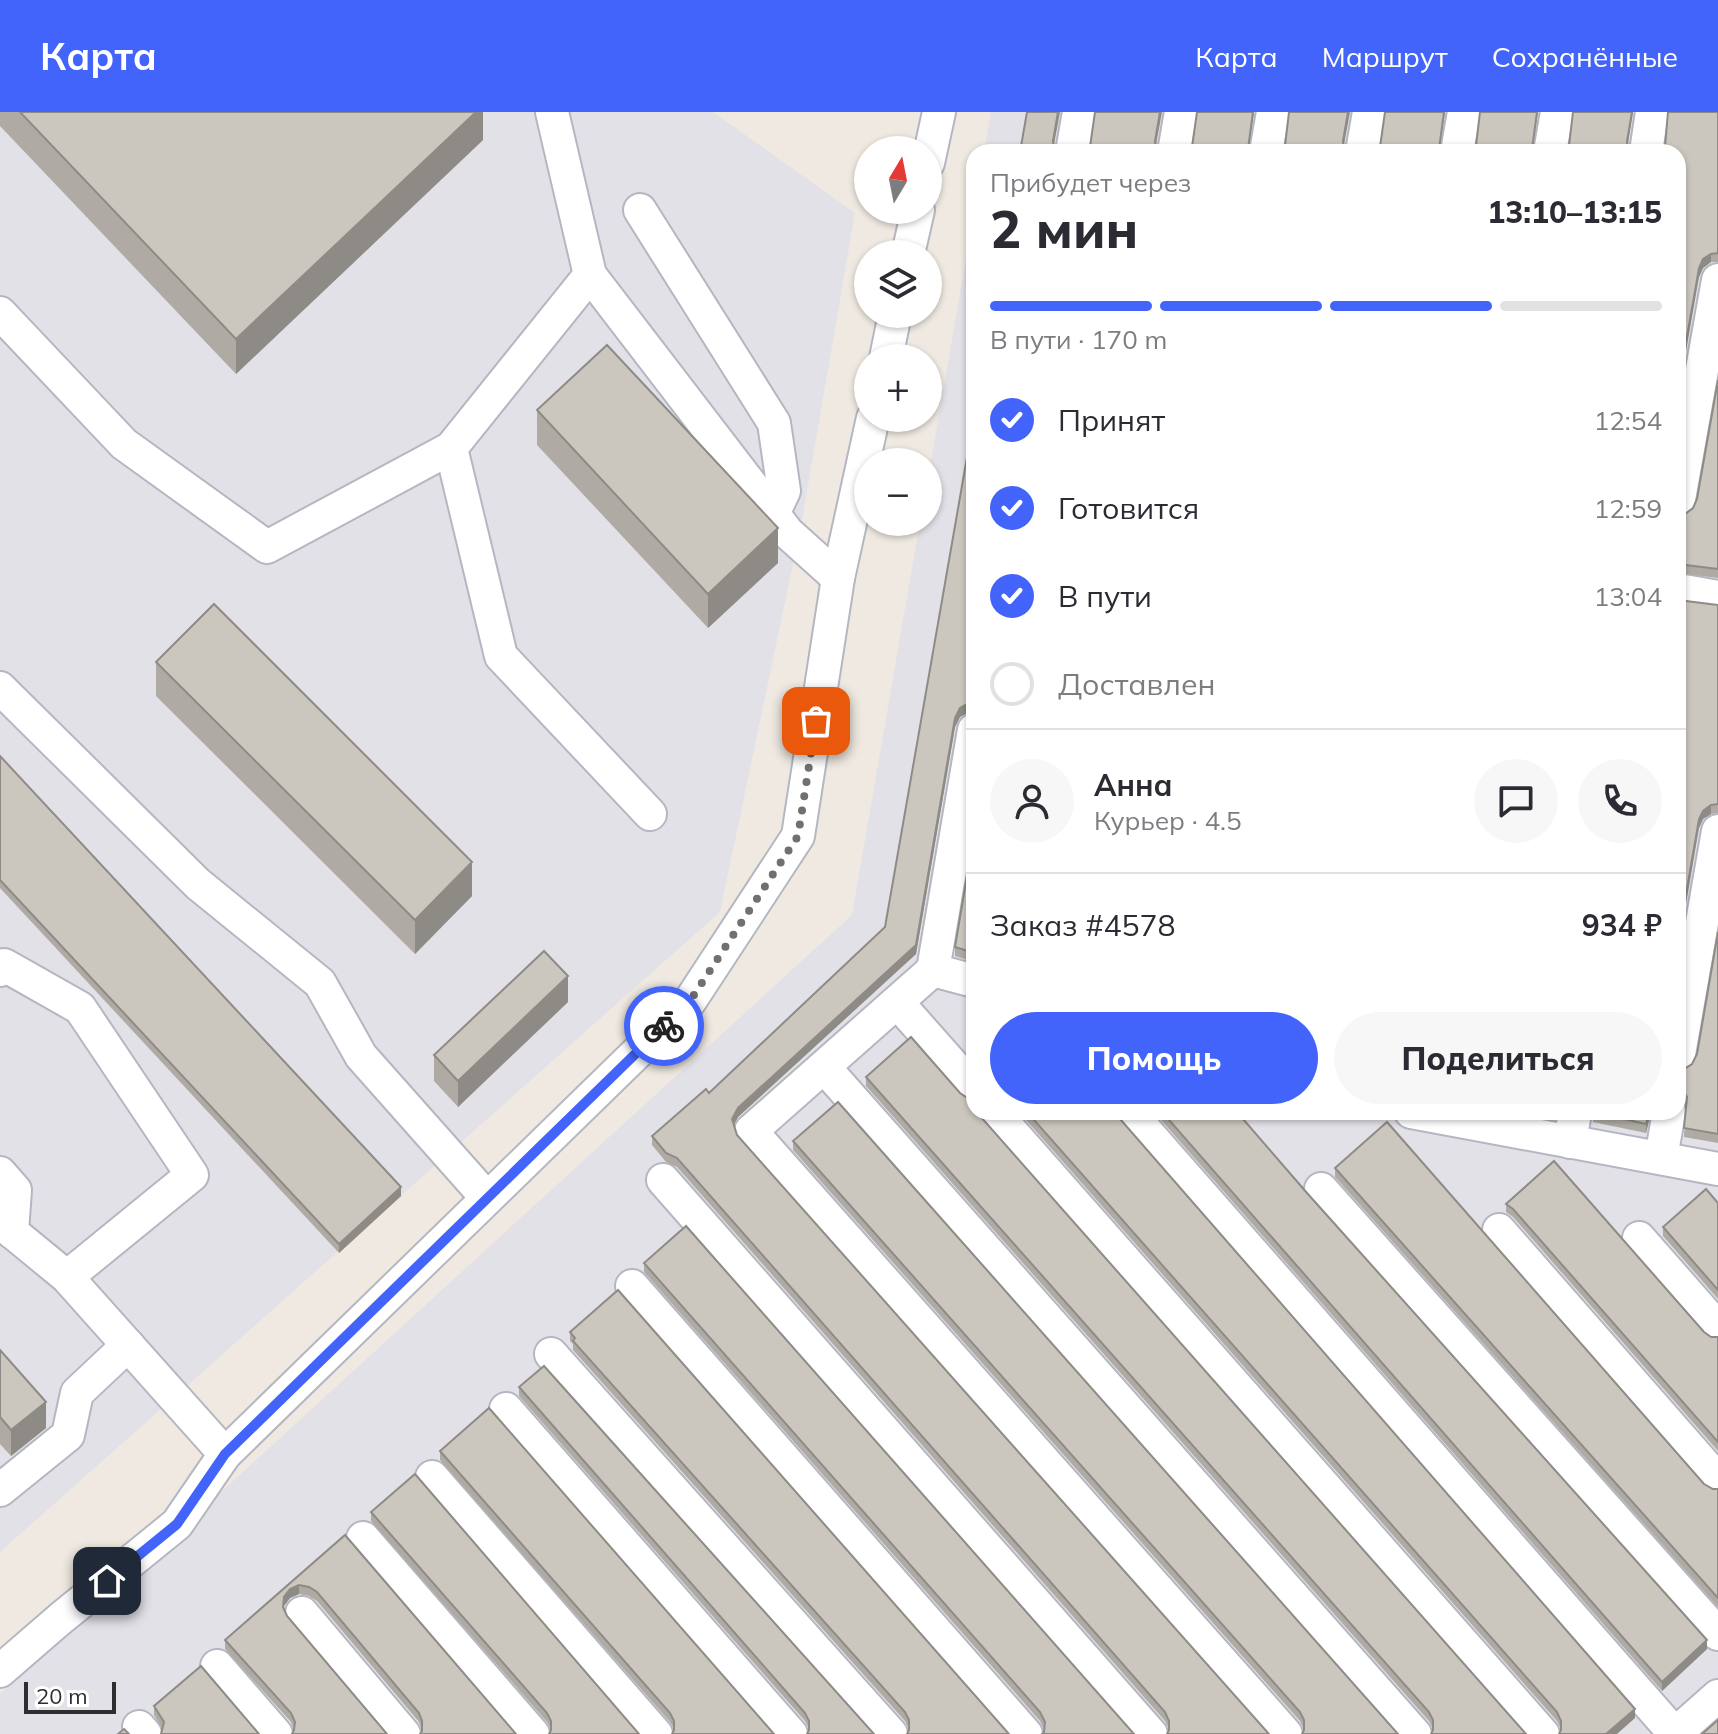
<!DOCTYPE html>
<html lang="ru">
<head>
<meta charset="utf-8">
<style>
	:root { --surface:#fff; --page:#f7f7f7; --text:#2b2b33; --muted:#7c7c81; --line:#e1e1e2; --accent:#4264fb }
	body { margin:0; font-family:Mulish,sans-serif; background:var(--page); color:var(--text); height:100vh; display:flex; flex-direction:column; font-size:30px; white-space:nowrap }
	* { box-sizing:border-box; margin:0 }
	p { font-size:26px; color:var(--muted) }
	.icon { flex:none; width:44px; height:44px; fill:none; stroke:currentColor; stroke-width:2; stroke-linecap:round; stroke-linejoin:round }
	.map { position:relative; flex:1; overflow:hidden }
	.sheet { position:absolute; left:966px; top:32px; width:720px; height:976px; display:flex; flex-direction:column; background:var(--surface); border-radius:24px; box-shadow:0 2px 6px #0004 }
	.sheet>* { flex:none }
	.needle { width:52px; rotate:10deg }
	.buttons { position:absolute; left:854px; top:24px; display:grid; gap:16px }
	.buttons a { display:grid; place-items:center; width:88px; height:88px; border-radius:50%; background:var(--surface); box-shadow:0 2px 6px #0004; font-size:40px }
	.scale { position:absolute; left:24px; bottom:20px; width:92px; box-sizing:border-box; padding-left:8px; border:4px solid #2e2e2e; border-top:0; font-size:22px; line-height:28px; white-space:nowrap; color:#2e2e2e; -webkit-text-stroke:6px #fff; paint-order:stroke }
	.pin { position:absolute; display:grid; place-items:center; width:68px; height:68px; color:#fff; margin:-34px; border-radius:16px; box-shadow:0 4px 12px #0006 }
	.courier { position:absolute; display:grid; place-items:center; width:80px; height:80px; margin:-40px; border:6px solid #4264fb; border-radius:50%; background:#fff; color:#222; box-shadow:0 2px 10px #0007 }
	.head em { font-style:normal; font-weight:800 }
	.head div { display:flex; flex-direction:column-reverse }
	.head { display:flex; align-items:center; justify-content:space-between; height:136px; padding:0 24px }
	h1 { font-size:52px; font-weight:800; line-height:60px }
	.bar { display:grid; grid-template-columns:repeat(4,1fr); gap:12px 8px; align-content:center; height:96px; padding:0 24px }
	.bar i { height:10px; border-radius:6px; background:var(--line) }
	.bar .selected { background:var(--accent) }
	.bar p { grid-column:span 4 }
	.line { display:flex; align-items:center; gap:20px; padding:0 24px; border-top:2px solid var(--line) }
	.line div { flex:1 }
	.round { display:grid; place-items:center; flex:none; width:84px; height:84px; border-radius:42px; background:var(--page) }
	ol { padding:0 24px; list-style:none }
	li { display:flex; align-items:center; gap:24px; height:88px }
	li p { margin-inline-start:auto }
	li .icon { padding:8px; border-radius:50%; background:var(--accent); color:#fff; stroke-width:4 }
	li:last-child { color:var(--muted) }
	li i { width:44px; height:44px; border:4px solid var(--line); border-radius:50% }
	.cta { display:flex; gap:16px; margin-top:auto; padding:16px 24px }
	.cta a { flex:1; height:92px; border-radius:48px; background:var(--accent); color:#fff; font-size:32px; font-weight:800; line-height:92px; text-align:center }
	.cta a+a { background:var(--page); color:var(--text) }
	header { display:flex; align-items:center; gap:48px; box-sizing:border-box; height:112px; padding:0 40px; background:var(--accent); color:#fff }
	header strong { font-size:38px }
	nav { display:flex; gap:44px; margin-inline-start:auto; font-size:28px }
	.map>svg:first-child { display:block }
	.industrial { fill:#e3e1e8 }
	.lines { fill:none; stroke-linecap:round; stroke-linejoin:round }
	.minor-casing { stroke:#b4b7c1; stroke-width:36 }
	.minor { stroke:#fff; stroke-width:32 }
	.wall { fill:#afaba4 }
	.shaded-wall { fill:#8e8b86 }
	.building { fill:#cbc7bf; stroke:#8e8b86; stroke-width:2 }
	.done { stroke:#726f6d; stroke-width:8; stroke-dasharray:0 14.4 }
	.route { stroke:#4264fb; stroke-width:10 }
</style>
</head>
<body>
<header>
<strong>Карта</strong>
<nav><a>Карта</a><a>Маршрут</a><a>Сохранённые</a></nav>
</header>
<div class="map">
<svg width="1718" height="1622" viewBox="0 0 1718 1622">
	<rect width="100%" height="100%" fill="#efe9e1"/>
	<g class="industrial">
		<path d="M 0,0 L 713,0 L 855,101 L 801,414 L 720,800 L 0,1440 Z"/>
		<path d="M 991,0 L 1718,0 L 1718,1622 L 0,1622 L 0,1582 L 852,803 L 920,410 L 928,410 L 928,366 L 974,100 L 974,1000 L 1678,1000 L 1678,40 L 984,40 Z"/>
	</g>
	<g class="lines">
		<g class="minor-casing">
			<g id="minor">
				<path d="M 552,0 L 590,163 L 788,421 L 838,466"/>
				<path d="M 1072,40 L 1079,0"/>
				<path d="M 1174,40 L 1181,0"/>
				<path d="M 1266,40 L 1273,0"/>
				<path d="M 1362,40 L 1369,0"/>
				<path d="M 1457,40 L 1464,0"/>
				<path d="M 1550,40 L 1557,0"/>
				<path d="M 1646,40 L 1652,0"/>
				<path d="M 928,51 L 939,0"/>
				<path d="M 640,98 L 774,311 L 784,379 L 773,402"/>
				<path d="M 908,142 L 918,98"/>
				<path d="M 590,163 L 451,336 L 501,544 L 650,702"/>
				<path d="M 0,201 L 124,332 L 267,435 L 451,336"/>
				<path d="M 886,246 L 895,202"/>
				<path d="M 1678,393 L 1718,168"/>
				<path d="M 1678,478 L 1718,485"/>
				<path d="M 0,576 L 198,772 L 320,871 L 361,944 L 487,1086"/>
				<path d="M 974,618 L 933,858 L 974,869"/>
				<path d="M 0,858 L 4,853 L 80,896 L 192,1063 L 67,1165"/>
				<path d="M 933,858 L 751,1019 L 1286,1622"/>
				<path d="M 897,890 L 974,977"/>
				<path d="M 1678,948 L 1718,719"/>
				<path d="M 824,955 L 1415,1622"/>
				<path d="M 994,1000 L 1543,1622"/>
				<path d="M 1411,1000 L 1718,1057"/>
				<path d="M 1138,1010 L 1675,1622"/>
				<path d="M 1570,1030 L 1575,1000"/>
				<path d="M 1661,1046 L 1669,1000"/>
				<path d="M 0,1061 L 15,1078 L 12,1120"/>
				<path d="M 663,1068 L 1151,1622"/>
				<path d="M 1321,1077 L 1718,1522"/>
				<path d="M 0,1110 L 67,1165 L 225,1342"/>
				<path d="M 1499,1118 L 1718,1368"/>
				<path d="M 1639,1126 L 1718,1216"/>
				<path d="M 632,1174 L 1026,1622"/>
				<path d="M 551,1242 L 891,1622"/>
				<path d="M 506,1297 L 791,1622"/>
				<path d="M 432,1365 L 656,1622"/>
				<path d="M 0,1378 L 68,1323 L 77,1281 L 128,1233"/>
				<path d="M 363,1426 L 533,1622"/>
				<path d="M 302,1501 L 404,1622"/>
				<path d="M 217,1554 L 276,1622"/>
				<path d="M 0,1559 L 60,1507 L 177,1412 L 225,1342 L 690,889 L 798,724 L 838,466 L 873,306"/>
				<path d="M 139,1615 L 145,1622"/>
				<path d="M 1675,1622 L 1718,1584"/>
			</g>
		</g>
		<use href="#minor" class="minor"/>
	</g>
	<g class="wall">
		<path d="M 0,0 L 483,0 L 483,28 L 236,262 L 0,14 Z"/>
		<path d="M 1718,0 L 1718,150 L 1711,150 L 1703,156 L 1699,165 L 1665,35 Z"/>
		<path d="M 1718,268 L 1718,466 L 1678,461 L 1678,402 L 1685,402 L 1693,396 L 1697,387 Z"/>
		<path d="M 537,298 L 778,451 L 708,516 L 537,333 Z"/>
		<path d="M 974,305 L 974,600 L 967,601 L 960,605 L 955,615 L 916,842 L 738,1005 L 734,1013 L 737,1023 L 1269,1622 L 1169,1617 L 1165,1609 L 677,1055 L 666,1050 L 652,1033 L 652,1024 L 709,981 L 885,815 Z"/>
		<path d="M 1718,493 L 1718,701 L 1711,702 L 1703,707 L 1699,716 Z"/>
		<path d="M 156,550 L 472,784 L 415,842 L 156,584 Z"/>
		<path d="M 0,644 L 401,1084 L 339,1141 L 0,776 Z"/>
		<path d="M 974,722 L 974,850 L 955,844 L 955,835 Z"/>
		<path d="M 1718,820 L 1718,1031 L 1684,1025 L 1686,993 L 1682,986 L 1678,984 L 1678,957 L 1684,957 L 1692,952 L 1697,942 Z"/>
		<path d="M 568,890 L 458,995 L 434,969 L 434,943 Z"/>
		<path d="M 866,965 L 974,1000 L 980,1004 L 1526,1622 L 1433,1617 L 1429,1609 L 866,974 Z"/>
		<path d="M 1019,1000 L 1114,1000 L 1635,1606 L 1561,1617 L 1557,1609 Z"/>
		<path d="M 1154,1000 L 1237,1000 L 1707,1537 L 1662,1579 Z"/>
		<path d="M 1535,1000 L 1556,1000 L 1555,1003 Z"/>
		<path d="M 1593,1000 L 1651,1000 L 1646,1021 L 1593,1010 Z"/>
		<path d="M 793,1029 L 1398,1622 L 1304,1617 L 1300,1609 L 793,1038 Z"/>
		<path d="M 1335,1056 L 1704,1372 L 1713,1377 L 1718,1377 L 1718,1495 L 1335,1065 Z"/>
		<path d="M 1718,1091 L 1718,1187 L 1663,1124 L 1663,1115 Z"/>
		<path d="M 1506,1092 L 1711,1225 L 1718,1225 L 1718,1339 L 1513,1105 L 1506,1100 Z"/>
		<path d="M 644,1151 L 1134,1622 L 1044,1620 L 1044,1617 L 1040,1609 L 644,1160 Z"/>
		<path d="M 570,1220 L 1009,1622 L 909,1617 L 905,1609 L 573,1238 L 573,1232 L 570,1229 Z"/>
		<path d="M 0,1238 L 46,1316 L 11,1344 L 0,1332 Z"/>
		<path d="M 519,1275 L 874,1622 L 809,1617 L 805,1609 L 519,1284 Z"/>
		<path d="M 440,1339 L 774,1622 L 674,1617 L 670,1610 L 440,1348 Z"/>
		<path d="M 371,1400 L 639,1622 L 551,1617 L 547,1610 L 371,1409 Z"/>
		<path d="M 345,1423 L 516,1622 L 422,1619 L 419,1610 L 317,1489 L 309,1484 L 299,1482 L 290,1486 L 284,1494 L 284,1497 L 287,1504 L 387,1622 L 294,1618 L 291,1610 L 225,1537 L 225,1528 Z"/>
		<path d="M 154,1594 L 259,1622 L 163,1618 L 154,1603 Z"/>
	</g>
	<g class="shaded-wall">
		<path d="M 476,0 L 483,0 L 483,28 L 236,262 L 236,227 Z"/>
		<path d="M 1058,0 L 1060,0 L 1053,38 L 1053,29 Z"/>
		<path d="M 1160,0 L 1162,0 L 1155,38 L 1155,29 Z"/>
		<path d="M 1253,0 L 1254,0 L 1248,40 Z"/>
		<path d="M 1348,0 L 1350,0 L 1343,38 L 1343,29 Z"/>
		<path d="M 1444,0 L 1445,0 L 1439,40 Z"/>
		<path d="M 1537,0 L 1538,0 L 1532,40 Z"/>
		<path d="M 1632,0 L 1633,0 L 1627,38 L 1627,29 Z"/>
		<path d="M 1711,142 L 1711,150 L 1703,156 L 1699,165 L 1678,284 L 1678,276 L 1699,156 L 1703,147 Z"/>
		<path d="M 778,416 L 778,451 L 708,516 L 708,482 Z"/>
		<path d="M 967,592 L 967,601 L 960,605 L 955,615 L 916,842 L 738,1005 L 732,1016 L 732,1007 L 738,996 L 916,833 L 955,606 L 960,596 Z"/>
		<path d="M 1711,693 L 1711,702 L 1703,707 L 1699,716 L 1678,838 L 1678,829 L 1699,707 L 1703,699 Z"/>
		<path d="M 472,750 L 472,784 L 415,842 L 415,808 Z"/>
		<path d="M 568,864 L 568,890 L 458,995 L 458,969 Z"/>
		<path d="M 1649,1000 L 1651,1000 L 1646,1021 L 1646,1012 Z"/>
		<path d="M 401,1075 L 401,1084 L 339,1141 L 339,1132 Z"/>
		<path d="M 46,1290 L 46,1316 L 11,1344 L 11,1318 Z"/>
		<path d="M 299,1473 L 299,1482 L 290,1486 L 284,1494 L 283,1504 L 284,1485 L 290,1477 Z"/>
		<path d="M 1707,1528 L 1707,1537 L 1662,1579 L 1662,1570 Z"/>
		<path d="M 1635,1597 L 1635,1606 L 1617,1622 L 1606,1622 Z"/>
	</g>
	<g class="building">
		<path d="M 20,0 L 476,0 L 236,227 Z"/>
		<path d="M 1027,0 L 1058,0 L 1053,29 L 1054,37 L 1056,40 L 1020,40 Z"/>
		<path d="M 1095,0 L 1160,0 L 1155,29 L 1156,37 L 1158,40 L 1088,40 L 1090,35 Z"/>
		<path d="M 1197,0 L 1253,0 L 1248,37 L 1250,40 L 1190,40 L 1192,35 Z"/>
		<path d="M 1289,0 L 1348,0 L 1343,29 L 1344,37 L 1346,40 L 1282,40 L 1285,34 Z"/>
		<path d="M 1385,0 L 1444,0 L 1439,37 L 1441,40 L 1378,40 L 1380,35 Z"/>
		<path d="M 1480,0 L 1537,0 L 1532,37 L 1534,40 L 1473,40 L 1476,34 Z"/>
		<path d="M 1573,0 L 1632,0 L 1627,29 L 1628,37 L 1630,40 L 1566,40 L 1569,34 Z"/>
		<path d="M 1668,0 L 1718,0 L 1718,141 L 1711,142 L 1703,147 L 1699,156 L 1678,276 L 1678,40 L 1662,40 L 1665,35 Z"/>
		<path d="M 607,233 L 778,416 L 708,482 L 537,298 Z"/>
		<path d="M 1718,268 L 1718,457 L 1678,452 L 1678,402 L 1685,402 L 1693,396 L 1697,387 Z"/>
		<path d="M 974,305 L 974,591 L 967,592 L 960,596 L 955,606 L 916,833 L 738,996 L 732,1007 L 737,1023 L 1269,1622 L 1167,1622 L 1169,1618 L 1169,1609 L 1165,1600 L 677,1046 L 666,1041 L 652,1024 L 706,977 L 709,981 L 885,815 Z"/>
		<path d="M 1678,488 L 1718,493 L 1718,692 L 1711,693 L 1703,699 L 1699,707 L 1678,829 Z"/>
		<path d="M 214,492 L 472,750 L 415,808 L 156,550 Z"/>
		<path d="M 0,644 L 401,1075 L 339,1132 L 0,768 Z"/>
		<path d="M 974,722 L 974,841 L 955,835 Z"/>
		<path d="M 1718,820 L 1718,1022 L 1684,1016 L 1687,985 L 1682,977 L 1678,975 L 1678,957 L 1684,957 L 1692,952 L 1697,942 Z"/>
		<path d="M 544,839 L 568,864 L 458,969 L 434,943 Z"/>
		<path d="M 911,925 L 960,981 L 972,989 L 974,988 L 974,1000 L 978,1000 L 980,1004 L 1526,1622 L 1431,1622 L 1433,1618 L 1433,1608 L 1429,1600 L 866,965 Z"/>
		<path d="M 838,990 L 1398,1622 L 1302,1622 L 1304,1618 L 1304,1608 L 1300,1600 L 793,1029 Z"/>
		<path d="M 1027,1000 L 1114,1000 L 1635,1597 L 1606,1622 L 1559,1622 L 1561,1618 L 1561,1609 L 1557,1600 Z"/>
		<path d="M 1162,1000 L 1237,1000 L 1307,1081 L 1707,1528 L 1662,1570 Z"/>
		<path d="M 1593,1000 L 1649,1000 L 1646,1012 Z"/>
		<path d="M 1387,1010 L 1704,1372 L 1713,1377 L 1718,1377 L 1718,1486 L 1335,1056 Z"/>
		<path d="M 1554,1049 L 1704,1220 L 1711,1225 L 1718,1225 L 1718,1330 L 1513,1097 L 1506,1092 Z"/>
		<path d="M 1706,1077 L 1718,1091 L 1718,1178 L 1663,1115 Z"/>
		<path d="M 686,1114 L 1134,1622 L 1042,1622 L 1044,1620 L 1045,1610 L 1040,1600 L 644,1151 Z"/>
		<path d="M 618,1178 L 1009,1622 L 907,1622 L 909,1618 L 909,1608 L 905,1600 L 573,1229 L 575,1226 L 570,1220 Z"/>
		<path d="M 0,1238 L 46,1290 L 11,1318 L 0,1305 Z"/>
		<path d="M 544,1254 L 874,1622 L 807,1622 L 809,1618 L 809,1609 L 805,1601 L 519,1275 Z"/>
		<path d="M 489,1296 L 774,1622 L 672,1622 L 674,1618 L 674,1609 L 670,1601 L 440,1339 Z"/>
		<path d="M 415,1362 L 639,1622 L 549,1622 L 551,1618 L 551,1609 L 547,1601 L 371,1400 Z"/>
		<path d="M 345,1423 L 516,1622 L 420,1622 L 422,1619 L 422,1609 L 419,1601 L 317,1480 L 309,1475 L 299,1473 L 290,1477 L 284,1485 L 283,1495 L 287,1504 L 387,1622 L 292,1622 L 294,1618 L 295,1610 L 291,1601 L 225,1528 Z"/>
		<path d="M 201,1554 L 259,1622 L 161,1622 L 164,1610 L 154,1594 Z"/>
		<path d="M 1718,1608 L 1718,1622 L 1702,1622 Z"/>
		<path d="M 124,1617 L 129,1622 L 118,1622 Z"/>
	</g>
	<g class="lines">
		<path class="done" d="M 664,914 L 690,889 L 798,724 L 816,609"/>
		<path class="route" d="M 107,1469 L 177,1412 L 225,1342 L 664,914"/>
	</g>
</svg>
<div class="buttons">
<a><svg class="needle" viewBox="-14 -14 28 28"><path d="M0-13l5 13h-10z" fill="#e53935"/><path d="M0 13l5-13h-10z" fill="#7c7c81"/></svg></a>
<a><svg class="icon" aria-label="layers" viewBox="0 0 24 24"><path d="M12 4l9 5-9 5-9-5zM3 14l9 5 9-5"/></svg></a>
<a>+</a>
<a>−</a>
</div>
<div class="scale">20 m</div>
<div class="pin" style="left:816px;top:609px;background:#ea580c"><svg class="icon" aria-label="bag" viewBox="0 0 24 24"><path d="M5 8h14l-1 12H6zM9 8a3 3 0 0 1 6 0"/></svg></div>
<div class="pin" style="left:107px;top:1469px;background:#1f2937"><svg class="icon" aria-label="home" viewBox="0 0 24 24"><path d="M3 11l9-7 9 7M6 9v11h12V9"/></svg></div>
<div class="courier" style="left:664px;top:914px"><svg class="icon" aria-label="bike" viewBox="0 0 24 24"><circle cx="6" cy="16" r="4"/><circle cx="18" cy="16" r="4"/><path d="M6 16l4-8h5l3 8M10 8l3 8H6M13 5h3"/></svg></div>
<section class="sheet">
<div class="head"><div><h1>2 мин</h1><p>Прибудет через</p></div><em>13:10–13:15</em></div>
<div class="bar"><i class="selected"></i><i class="selected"></i><i class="selected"></i><i></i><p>В пути · 170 m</p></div>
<ol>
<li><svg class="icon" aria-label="check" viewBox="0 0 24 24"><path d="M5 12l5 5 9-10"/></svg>Принят<p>12:54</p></li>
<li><svg class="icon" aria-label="check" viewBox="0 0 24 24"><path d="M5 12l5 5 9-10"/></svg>Готовится<p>12:59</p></li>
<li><svg class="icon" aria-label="check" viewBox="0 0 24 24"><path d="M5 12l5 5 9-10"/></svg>В пути<p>13:04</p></li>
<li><i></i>Доставлен</li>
</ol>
<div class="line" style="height:144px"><a class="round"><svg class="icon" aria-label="person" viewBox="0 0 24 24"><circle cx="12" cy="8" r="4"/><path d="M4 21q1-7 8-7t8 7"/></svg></a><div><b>Анна</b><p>Курьер · 4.5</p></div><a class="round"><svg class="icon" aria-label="chat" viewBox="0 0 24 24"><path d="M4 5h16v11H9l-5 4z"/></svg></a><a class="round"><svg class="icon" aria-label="phone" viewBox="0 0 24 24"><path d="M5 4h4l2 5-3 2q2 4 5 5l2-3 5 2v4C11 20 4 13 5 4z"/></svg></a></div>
<div class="line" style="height:104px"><div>Заказ #4578</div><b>934 ₽</b></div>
<div class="cta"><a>Помощь</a><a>Поделиться</a></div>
</section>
</div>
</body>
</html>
